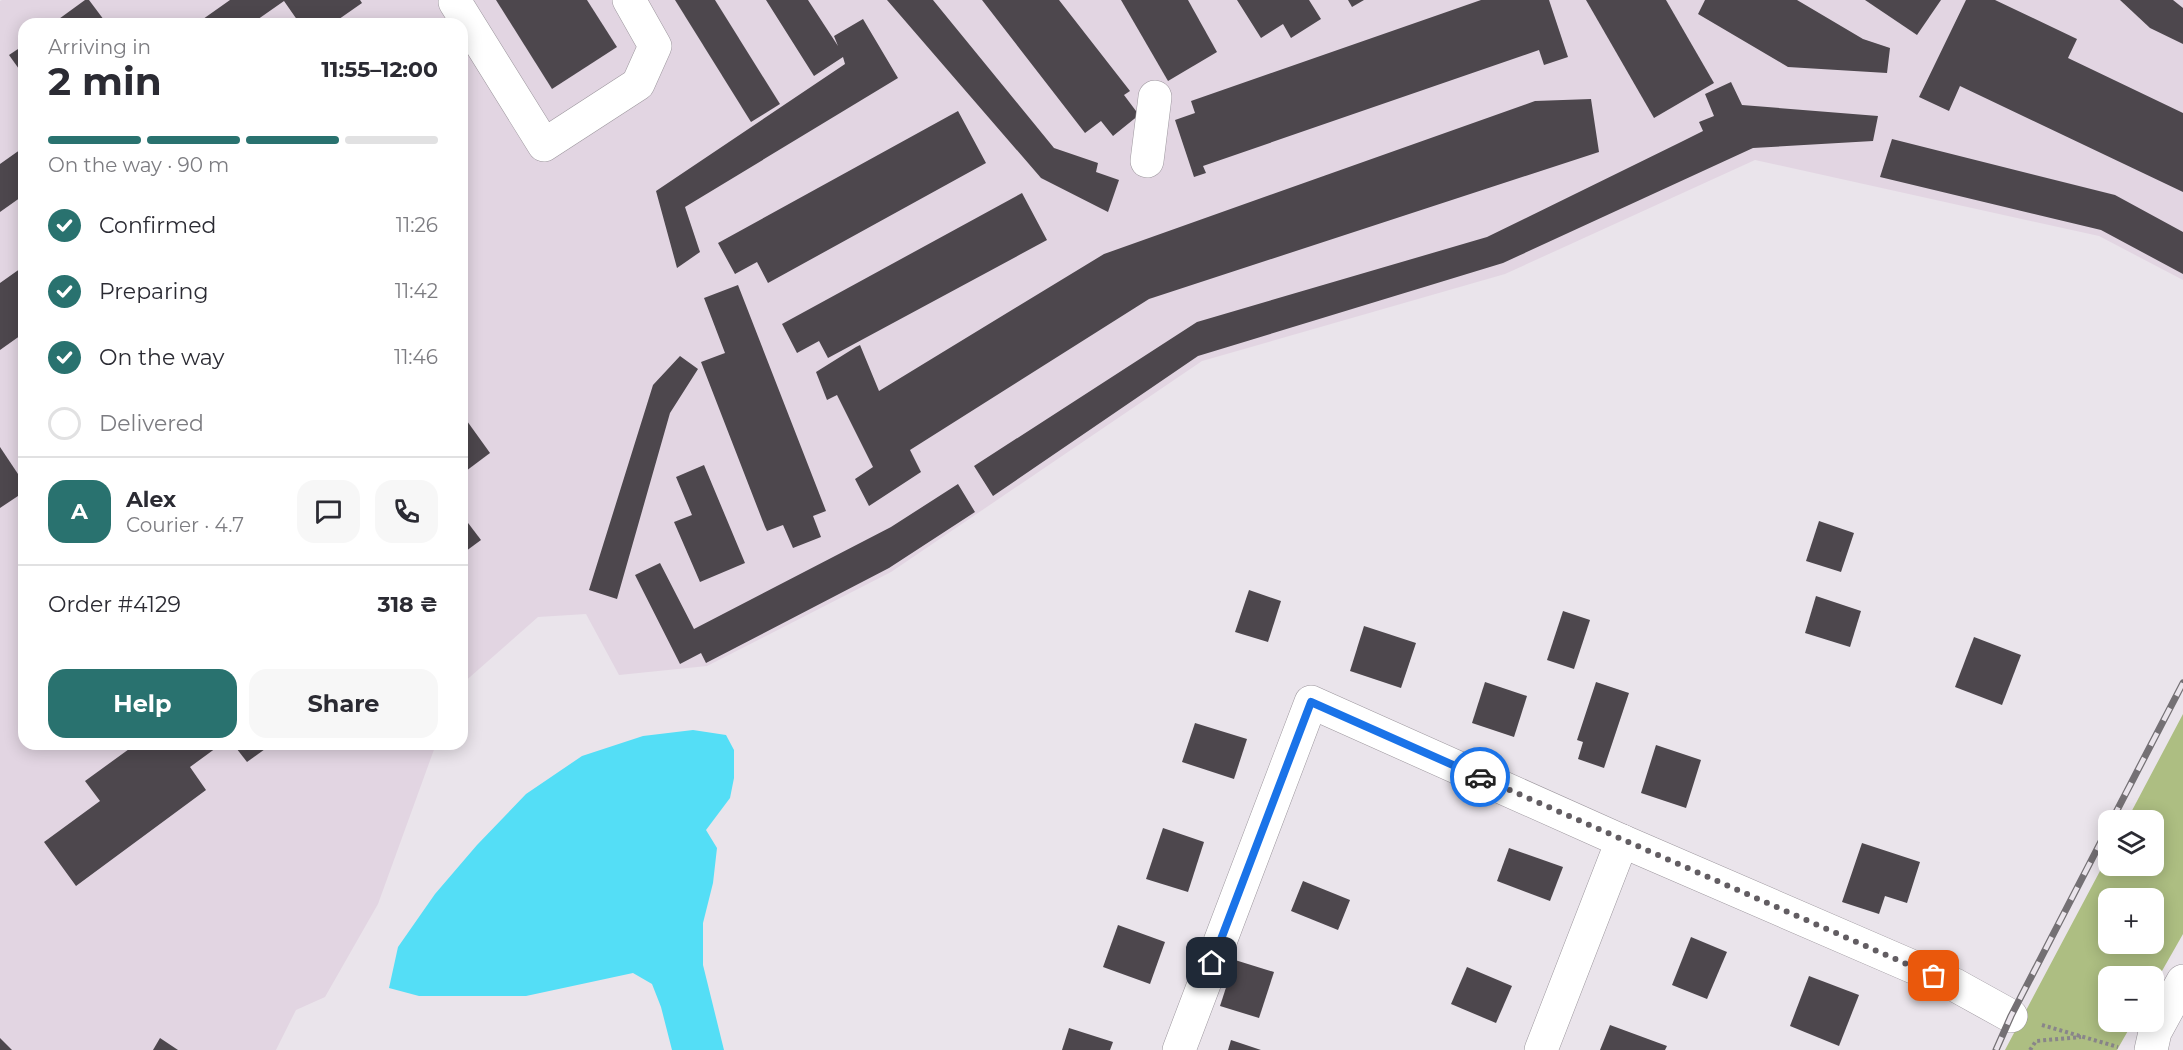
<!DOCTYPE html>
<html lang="en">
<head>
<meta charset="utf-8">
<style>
	:root { --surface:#fff; --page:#f7f7f7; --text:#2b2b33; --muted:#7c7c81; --line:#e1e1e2; --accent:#29726f }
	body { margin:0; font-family:Montserrat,sans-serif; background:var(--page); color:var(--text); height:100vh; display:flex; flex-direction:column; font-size:22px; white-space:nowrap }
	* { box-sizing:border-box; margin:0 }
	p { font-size:20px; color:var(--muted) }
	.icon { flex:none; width:33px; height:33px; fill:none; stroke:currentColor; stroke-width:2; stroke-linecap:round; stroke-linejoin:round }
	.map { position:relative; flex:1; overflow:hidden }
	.sheet { position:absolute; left:18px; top:18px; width:450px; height:732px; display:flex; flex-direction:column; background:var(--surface); border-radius:18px; box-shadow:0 3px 15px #0003 }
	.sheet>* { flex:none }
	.controls { position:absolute; left:2098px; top:810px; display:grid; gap:12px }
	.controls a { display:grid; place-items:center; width:66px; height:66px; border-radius:12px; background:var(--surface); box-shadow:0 3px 15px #0003; font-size:30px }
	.pin { position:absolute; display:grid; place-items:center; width:51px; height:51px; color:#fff; margin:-26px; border-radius:12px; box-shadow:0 3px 9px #0006 }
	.courier { position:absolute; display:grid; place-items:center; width:60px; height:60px; margin:-30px; border:4px solid #1a73e8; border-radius:50%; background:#fff; color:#222; box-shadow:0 2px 8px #0007 }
	.headline em { font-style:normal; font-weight:700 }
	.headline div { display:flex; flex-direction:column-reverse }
	.headline { display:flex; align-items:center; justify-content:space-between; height:102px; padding:0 30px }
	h1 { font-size:39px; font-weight:700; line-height:45px }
	.bar { display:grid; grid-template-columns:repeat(4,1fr); gap:9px 6px; align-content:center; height:72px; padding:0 30px }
	.bar i { height:8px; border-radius:4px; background:var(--line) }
	.bar .active { background:var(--accent) }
	.bar p { grid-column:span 4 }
	.line { display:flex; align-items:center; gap:15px; padding:0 30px; border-top:2px solid var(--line) }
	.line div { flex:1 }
	.round { display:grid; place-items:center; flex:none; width:63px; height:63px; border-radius:18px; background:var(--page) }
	ol { padding:0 30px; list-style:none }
	li { display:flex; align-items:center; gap:18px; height:66px }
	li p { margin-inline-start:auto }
	li .icon { padding:6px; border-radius:50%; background:var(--accent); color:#fff; stroke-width:4 }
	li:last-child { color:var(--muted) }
	li i { width:33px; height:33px; border:3px solid var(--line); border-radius:50% }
	.button { display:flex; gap:12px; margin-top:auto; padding:12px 30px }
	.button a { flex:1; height:69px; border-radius:18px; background:var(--accent); color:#fff; font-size:24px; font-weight:700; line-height:69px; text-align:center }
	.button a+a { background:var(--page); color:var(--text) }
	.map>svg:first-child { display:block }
	.built { fill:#e2d5e2 }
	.green { fill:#adbe82; fill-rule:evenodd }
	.water { fill:#54def6 }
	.building { fill:#4d474d }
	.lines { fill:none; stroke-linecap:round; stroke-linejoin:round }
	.minor-casing { stroke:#9c969d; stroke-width:34 }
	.path { stroke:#89858a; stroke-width:4; stroke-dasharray:3 3; stroke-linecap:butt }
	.minor { stroke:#fff; stroke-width:33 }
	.rail-casing { stroke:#747074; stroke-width:7 }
	.rail { stroke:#eae4eb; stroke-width:4.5; stroke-dasharray:14; stroke-linecap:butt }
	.done { stroke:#625d62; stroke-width:6; stroke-dasharray:0 10.8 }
	.route { stroke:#1a73e8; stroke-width:8 }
</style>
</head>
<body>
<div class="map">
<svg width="2183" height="1050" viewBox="0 0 2183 1050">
	<rect width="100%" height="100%" fill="#eae4eb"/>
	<path class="built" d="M 2,0 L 2183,0 L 2183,280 L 2099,236 L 1755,160 L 1505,274 L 1202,361 L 891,572 L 707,666 L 619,675 L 586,614 L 538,617 L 462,684 L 462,24 L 24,24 L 24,744 L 436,744 L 378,904 L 325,997 L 296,1010 L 276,1050 L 0,1050 L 0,1 Z"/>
	<path class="green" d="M 2183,714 L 2183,934 L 2154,985 L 2154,976 L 2109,976 L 2109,1022 L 2133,1022 L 2117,1050 L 2005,1050 L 2109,854 L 2109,866 L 2154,866 L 2154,820 L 2127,820 ZM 2109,898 L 2154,898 L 2154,944 L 2109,944 Z"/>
	<path class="water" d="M 693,730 L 726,735 L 734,750 L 734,778 L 730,798 L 706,830 L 717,848 L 713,883 L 703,923 L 703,965 L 724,1050 L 672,1050 L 661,1007 L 652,984 L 633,973 L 526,996 L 419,996 L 389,988 L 398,947 L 435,894 L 477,845 L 526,794 L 582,756 L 643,736 Z"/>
	<g class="building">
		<path d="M 85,0 L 89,0 L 107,24 L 52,24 Z"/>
		<path d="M 230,0 L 360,0 L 362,3 L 332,24 L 300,24 L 284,1 L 254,22 L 255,24 L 196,24 Z"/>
		<path d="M 496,0 L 587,0 L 617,47 L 552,89 Z"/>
		<path d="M 675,0 L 715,0 L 780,104 L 751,122 Z"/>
		<path d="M 766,0 L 808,0 L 838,46 L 834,36 L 863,19 L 898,78 L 685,207 L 700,252 L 677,268 L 656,191 L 845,64 L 843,57 L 814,76 Z"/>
		<path d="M 887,0 L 933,0 L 1054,148 L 1098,163 L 1096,172 L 1119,180 L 1108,212 L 1041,178 Z"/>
		<path d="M 982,0 L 1059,0 L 1130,91 L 1124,95 L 1139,115 L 1113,136 L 1101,121 L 1085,133 Z"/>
		<path d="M 1121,0 L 1188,0 L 1217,52 L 1168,81 Z"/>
		<path d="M 1237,0 L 1309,0 L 1321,19 L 1291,38 L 1283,24 L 1261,38 Z"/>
		<path d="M 1348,0 L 1364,0 L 1352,7 Z"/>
		<path d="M 1481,0 L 1549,0 L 1568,57 L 1544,65 L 1539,50 L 1203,166 L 1206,173 L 1194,177 L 1175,120 L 1195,113 L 1191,101 Z"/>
		<path d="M 1586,0 L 1666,0 L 1714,83 L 1654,118 Z"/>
		<path d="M 1705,0 L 1797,0 L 1863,39 L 1890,48 L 1887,73 L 1788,67 L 1698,14 Z"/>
		<path d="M 1865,0 L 1941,0 L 1917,35 Z"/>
		<path d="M 1966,0 L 1995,0 L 2077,39 L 2068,58 L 2183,113 L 2183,192 L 1960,86 L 1949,111 L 1919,97 Z"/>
		<path d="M 2120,0 L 2173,0 L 2183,8 L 2183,44 L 2150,28 Z"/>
		<path d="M 24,45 L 24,76 L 9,55 Z"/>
		<path d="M 1731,82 L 1742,105 L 1878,116 L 1873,141 L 1753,148 L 1503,263 L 1198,356 L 993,496 L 974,466 L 1197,322 L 1487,237 L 1681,142 L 1703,131 L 1699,122 L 1714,116 L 1705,94 Z"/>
		<path d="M 1591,99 L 1599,152 L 1149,299 L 910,450 L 921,472 L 869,506 L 855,479 L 873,467 L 837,395 L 827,400 L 816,372 L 856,347 L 860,345 L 879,391 L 1104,254 L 1535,101 Z"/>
		<path d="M 958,111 L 986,163 L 768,283 L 757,262 L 735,274 L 718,243 Z"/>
		<path d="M 1892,139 L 2115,195 L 2183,232 L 2183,274 L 2101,230 L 1880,177 Z"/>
		<path d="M 24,147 L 24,195 L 0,212 L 0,164 Z"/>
		<path d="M 1022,193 L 1047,240 L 828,358 L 819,341 L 797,353 L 782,324 Z"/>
		<path d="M 24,266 L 24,333 L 0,350 L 0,283 Z"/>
		<path d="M 738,285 L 826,511 L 813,516 L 821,537 L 793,548 L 783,525 L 767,531 L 765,527 L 701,362 L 725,353 L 704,298 Z"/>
		<path d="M 680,356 L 698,369 L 670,413 L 617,599 L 589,590 L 653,385 Z"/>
		<path d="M 462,414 L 490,453 L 462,474 Z"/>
		<path d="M 0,447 L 24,483 L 24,492 L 0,508 Z"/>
		<path d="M 704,465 L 745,563 L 700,582 L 674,522 L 692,515 L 676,477 Z"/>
		<path d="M 958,484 L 975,512 L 889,568 L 706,663 L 701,653 L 680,664 L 635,575 L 660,563 L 694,629 L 891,527 Z"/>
		<path d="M 462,515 L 481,540 L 462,554 Z"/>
		<path d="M 1819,521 L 1854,533 L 1841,572 L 1806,561 Z"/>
		<path d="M 1249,590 L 1281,601 L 1268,642 L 1235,632 Z"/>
		<path d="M 1816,596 L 1861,611 L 1850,647 L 1805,633 Z"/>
		<path d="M 1563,611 L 1590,620 L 1574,669 L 1547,660 Z"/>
		<path d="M 1364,626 L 1416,643 L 1401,688 L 1350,671 Z"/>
		<path d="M 1974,637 L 2021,655 L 2002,705 L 1955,687 Z"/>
		<path d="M 1485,682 L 1527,696 L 1514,737 L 1472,723 Z"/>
		<path d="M 1596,682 L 1629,693 L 1604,768 L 1578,759 L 1583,742 L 1577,740 Z"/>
		<path d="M 1195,723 L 1247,739 L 1234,779 L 1182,762 Z"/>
		<path d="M 136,744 L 213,744 L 216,748 L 190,767 L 206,790 L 76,886 L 44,842 L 100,801 L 85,781 Z"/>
		<path d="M 233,744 L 272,744 L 247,762 Z"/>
		<path d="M 1656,745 L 1701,760 L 1686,808 L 1641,793 Z"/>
		<path d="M 1163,828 L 1204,842 L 1188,892 L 1146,879 Z"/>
		<path d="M 1862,843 L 1920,862 L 1907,903 L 1885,896 L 1879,914 L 1842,902 Z"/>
		<path d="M 1509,848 L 1563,867 L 1550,901 L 1497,881 Z"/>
		<path d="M 1303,881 L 1350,900 L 1338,930 L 1291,911 Z"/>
		<path d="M 1118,925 L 1165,942 L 1150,984 L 1103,967 Z"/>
		<path d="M 1691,937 L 1727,952 L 1707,999 L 1672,985 Z"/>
		<path d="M 1235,960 L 1274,972 L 1259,1018 L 1220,1006 Z"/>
		<path d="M 1467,967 L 1512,986 L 1496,1023 L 1451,1004 Z"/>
		<path d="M 1809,976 L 1859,995 L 1839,1046 L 1790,1026 Z"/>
		<path d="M 1610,1025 L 1667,1046 L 1665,1050 L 1600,1050 Z"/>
		<path d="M 1069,1028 L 1113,1042 L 1110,1050 L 1062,1050 Z"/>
		<path d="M 0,1038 L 12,1050 L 0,1050 Z"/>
		<path d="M 160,1038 L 178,1050 L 153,1050 Z"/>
		<path d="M 1231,1040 L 1261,1050 L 1228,1050 Z"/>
	</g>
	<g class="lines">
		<g class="minor-casing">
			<g id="minor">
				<path d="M 455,2 L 544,145 L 638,84 L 655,46 L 629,0"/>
				<path d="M 1147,161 L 1155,97"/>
				<path d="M 1179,1050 L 1311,702 L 1622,841 L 1955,985 L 2011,1016"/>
				<path d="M 1541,1050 L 1622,841"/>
				<path d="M 2151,1050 L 2155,1032 L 2183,981"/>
			</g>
		</g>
		<g class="path">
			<path d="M 2042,1025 L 2118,1047"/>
			<path d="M 2030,1050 L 2036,1041 L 2081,1037"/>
		</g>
		<use href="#minor" class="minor"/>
		<g class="rail-casing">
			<g id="rail">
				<path d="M 2112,820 L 2183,683"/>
				<path d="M 1996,1050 L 2011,1016 L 2109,826"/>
			</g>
		</g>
		<use href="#rail" class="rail"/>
	</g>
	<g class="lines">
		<path class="done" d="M 1480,777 L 1934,976"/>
		<path class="route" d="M 1212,963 L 1311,702 L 1480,777"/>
	</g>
</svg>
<div class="controls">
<a><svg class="icon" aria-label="layers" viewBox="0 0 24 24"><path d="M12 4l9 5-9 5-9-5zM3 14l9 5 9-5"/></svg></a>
<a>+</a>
<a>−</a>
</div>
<div class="pin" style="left:1934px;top:976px;background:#ea580c"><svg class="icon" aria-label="bag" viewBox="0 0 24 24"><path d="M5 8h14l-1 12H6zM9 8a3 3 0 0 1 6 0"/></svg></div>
<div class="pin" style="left:1212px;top:963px;background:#1f2937"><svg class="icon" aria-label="home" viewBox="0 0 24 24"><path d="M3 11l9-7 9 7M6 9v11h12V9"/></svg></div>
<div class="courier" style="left:1480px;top:777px"><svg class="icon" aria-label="car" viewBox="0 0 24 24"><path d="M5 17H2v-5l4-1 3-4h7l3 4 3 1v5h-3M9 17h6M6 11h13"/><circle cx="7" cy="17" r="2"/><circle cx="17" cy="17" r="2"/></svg></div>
<section class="sheet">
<div class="headline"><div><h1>2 min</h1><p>Arriving in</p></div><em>11:55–12:00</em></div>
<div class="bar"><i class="active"></i><i class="active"></i><i class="active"></i><i></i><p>On the way · 90 m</p></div>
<ol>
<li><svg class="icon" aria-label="check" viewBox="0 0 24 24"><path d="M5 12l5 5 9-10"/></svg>Confirmed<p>11:26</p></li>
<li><svg class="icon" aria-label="check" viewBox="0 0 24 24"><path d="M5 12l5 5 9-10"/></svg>Preparing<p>11:42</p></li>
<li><svg class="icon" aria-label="check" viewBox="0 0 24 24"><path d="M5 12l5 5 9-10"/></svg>On the way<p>11:46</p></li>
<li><i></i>Delivered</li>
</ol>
<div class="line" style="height:108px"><b class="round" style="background:var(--accent);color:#fff">A</b><div><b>Alex</b><p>Courier · 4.7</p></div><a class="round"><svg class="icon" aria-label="chat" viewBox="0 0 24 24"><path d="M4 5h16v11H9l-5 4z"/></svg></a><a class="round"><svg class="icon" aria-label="phone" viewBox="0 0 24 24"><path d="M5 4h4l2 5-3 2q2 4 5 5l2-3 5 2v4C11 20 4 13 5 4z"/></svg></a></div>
<div class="line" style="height:78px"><div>Order #4129</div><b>318 ₴</b></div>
<div class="button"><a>Help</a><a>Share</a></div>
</section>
</div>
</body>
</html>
